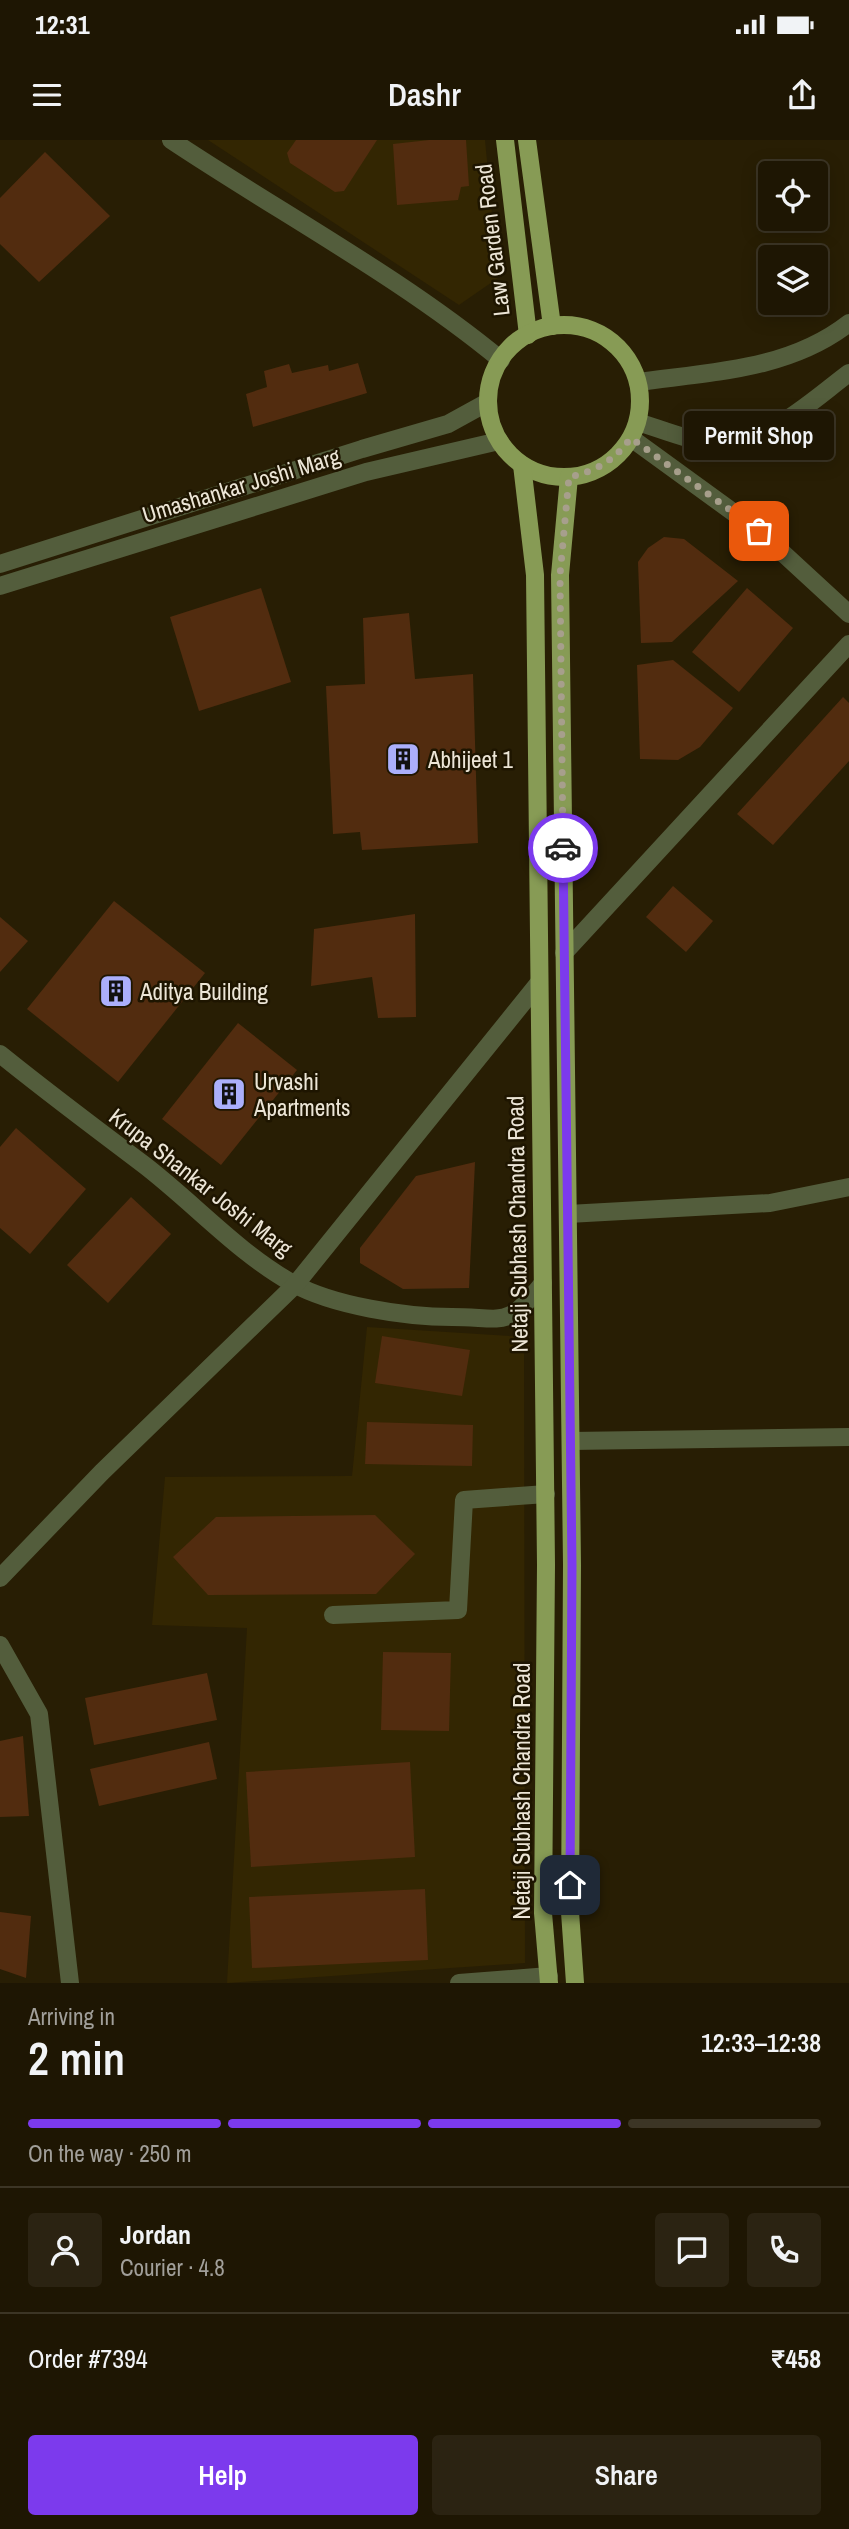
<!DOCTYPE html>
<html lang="en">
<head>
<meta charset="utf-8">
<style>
	:root { --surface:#1e1603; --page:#2b2312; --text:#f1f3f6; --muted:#a19f9a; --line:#3c3525; --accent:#7c3aed }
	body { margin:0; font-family:"Archivo Narrow",sans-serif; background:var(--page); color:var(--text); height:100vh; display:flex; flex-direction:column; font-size:26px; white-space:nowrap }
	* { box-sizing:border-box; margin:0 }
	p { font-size:23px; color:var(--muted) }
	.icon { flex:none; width:38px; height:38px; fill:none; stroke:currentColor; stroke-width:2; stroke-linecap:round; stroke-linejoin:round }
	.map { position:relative; height:1843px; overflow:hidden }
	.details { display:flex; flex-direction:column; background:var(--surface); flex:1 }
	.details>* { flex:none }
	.buttons { position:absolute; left:758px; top:21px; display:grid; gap:14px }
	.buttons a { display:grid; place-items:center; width:70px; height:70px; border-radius:7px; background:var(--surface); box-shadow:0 4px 18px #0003,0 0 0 2px var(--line); font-size:35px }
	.pin { position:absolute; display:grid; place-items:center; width:60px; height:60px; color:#fff; margin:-30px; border-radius:14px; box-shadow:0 4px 10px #0006 }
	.courier { position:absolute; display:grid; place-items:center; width:70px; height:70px; margin:-35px; border:5px solid #7c3aed; border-radius:50%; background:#fff; color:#222; box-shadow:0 2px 9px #0007 }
	.bubble { position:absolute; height:49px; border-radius:7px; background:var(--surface); box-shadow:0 4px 18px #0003,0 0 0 2px var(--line); font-size:23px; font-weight:600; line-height:49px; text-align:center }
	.overview em { font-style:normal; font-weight:600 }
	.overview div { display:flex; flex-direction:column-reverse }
	.overview { display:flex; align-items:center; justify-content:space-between; height:119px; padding:0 28px }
	h1 { font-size:46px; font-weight:600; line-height:52px }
	.bar { display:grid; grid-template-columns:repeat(4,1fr); gap:10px 7px; align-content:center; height:84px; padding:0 28px }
	.bar i { height:9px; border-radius:5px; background:var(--line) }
	.bar .active { background:var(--accent) }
	.bar p { grid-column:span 4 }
	.line { display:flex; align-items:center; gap:18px; padding:0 28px; border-top:2px solid var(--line) }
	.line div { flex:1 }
	.round { display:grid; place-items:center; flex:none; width:74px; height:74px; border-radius:7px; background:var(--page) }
	.action { display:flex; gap:14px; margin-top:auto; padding:14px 28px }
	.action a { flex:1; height:80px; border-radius:7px; background:var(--accent); color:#fff; font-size:28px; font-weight:600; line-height:80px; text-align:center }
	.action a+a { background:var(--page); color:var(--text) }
	.status { display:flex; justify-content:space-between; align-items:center; height:49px; padding:0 35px; background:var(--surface); direction:ltr }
	.status svg { height:19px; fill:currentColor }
	header { display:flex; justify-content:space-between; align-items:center; height:91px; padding:0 28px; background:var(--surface); font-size:32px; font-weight:600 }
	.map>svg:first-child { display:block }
	.built { fill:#332602 }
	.building { fill:#522c0f }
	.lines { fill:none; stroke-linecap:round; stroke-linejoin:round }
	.minor { stroke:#535d3c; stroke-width:18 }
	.major { stroke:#879b55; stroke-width:18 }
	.done { stroke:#a79f8c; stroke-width:7; stroke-dasharray:0 12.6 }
	.route { stroke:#7c3aed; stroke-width:9 }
	.labels { text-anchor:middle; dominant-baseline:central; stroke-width:5; stroke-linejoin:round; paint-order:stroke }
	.street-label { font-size:23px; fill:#ece5d6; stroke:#1e1500 }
	.poi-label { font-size:23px; fill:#ece5d6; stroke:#1e1500; text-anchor:start }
</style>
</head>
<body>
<div class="status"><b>12:31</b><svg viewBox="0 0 49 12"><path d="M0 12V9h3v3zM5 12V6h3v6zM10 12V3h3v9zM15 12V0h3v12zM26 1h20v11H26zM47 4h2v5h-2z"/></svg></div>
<header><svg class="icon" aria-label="menu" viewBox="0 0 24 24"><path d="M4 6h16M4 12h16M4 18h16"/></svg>Dashr<svg class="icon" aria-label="share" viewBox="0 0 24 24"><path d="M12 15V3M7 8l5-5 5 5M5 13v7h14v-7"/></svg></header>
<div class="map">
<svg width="849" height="1843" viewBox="0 0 849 1843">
	<rect width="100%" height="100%" fill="#281e04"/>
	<g class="built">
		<path d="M 208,0 L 485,0 L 498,138 L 459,165 Z"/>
		<path d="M 367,1187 L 524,1197 L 525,1823 L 227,1843 L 247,1488 L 152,1485 L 165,1337 L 352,1336 Z"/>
	</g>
	<g class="building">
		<path d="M 296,0 L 377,0 L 344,51 L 335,52 L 290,23 L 287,13 Z"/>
		<path d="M 429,0 L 466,0 L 469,46 L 461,47 L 458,60 L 397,65 L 393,4 Z"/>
		<path d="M 45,12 L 110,76 L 39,142 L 0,104 L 0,58 Z"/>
		<path d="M 358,223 L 367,253 L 253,287 L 246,254 L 267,247 L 264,231 L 289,224 L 292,233 L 328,225 L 329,231 Z"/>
		<path d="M 664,397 L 684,399 L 738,441 L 672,502 L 641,503 L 638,422 L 648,408 Z"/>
		<path d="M 261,448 L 291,542 L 199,571 L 170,477 Z"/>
		<path d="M 747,448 L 793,488 L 739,552 L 692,512 Z"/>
		<path d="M 409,473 L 415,539 L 473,534 L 478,703 L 362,710 L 360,692 L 333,694 L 326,546 L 365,544 L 363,478 Z"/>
		<path d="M 673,520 L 733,568 L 700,607 L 678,620 L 640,619 L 637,525 Z"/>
		<path d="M 843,557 L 849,563 L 849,621 L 773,705 L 737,674 Z"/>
		<path d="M 673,746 L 713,781 L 686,812 L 646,777 Z"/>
		<path d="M 114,761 L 205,833 L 118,942 L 27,869 Z"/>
		<path d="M 415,774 L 416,877 L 378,878 L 372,837 L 311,846 L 314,789 Z"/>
		<path d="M 0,777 L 28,801 L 0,832 Z"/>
		<path d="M 238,883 L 297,930 L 221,1025 L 162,979 Z"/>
		<path d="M 16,988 L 86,1049 L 30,1114 L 0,1088 L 0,1007 Z"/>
		<path d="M 475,1022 L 469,1148 L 403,1149 L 360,1123 L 360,1108 L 416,1036 Z"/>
		<path d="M 131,1057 L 171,1094 L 108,1163 L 67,1125 Z"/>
		<path d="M 382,1196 L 470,1210 L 462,1256 L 375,1243 Z"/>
		<path d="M 367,1282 L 473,1285 L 472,1326 L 365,1324 Z"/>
		<path d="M 375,1375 L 415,1414 L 376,1454 L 208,1455 L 173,1417 L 216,1377 Z"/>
		<path d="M 383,1512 L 451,1513 L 449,1591 L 381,1590 Z"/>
		<path d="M 207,1533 L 217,1580 L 94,1605 L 85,1558 Z"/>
		<path d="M 23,1596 L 29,1676 L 0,1677 L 0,1601 Z"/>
		<path d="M 209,1602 L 217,1639 L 99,1666 L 90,1629 Z"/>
		<path d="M 410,1622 L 415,1717 L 251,1727 L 246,1632 Z"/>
		<path d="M 425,1749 L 428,1820 L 252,1828 L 249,1757 Z"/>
		<path d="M 0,1772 L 31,1776 L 26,1838 L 0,1829 Z"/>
	</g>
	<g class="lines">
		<g class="minor">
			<path d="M 171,0 C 279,72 402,138 501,220"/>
			<path d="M 638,242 C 711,232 789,230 849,183"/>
			<path d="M 638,282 C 660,289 683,298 706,303 C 758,313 810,262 849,233"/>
			<path d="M 631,298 L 759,391 L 849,474"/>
			<path d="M 0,424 L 362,309 L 448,284 L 488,262"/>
			<path d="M 0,446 L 366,332 L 499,301"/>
			<path d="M 564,813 L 849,504"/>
			<path d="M 0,914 C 47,952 95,988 143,1024 C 194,1063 237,1112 292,1143 C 333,1166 406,1177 452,1177 C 504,1177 506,1190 543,1143"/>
			<path d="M 568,1074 L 770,1063 L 849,1047"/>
			<path d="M 571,1301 L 849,1297"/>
			<path d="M 0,1438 L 102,1332 L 295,1145 L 538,844"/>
			<path d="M 333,1475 L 458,1470 L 464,1360 L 546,1354"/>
			<path d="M 0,1505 L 39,1574 L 70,1843"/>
			<path d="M 459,1843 L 549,1836"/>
		</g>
		<g class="major">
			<path d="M 505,0 L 528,195"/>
			<path d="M 527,0 L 552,186"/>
			<circle cx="564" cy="261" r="76"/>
			<path d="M 522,325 L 535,435 L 546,1425 L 543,1773 L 549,1843"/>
			<path d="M 569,337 L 560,435 L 572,1425 L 570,1772 L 575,1843"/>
		</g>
	</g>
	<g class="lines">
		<path class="done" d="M 563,708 L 560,435 L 569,337 C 597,331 613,321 631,298 L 759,391"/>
		<path class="route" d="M 563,708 L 572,1425 L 570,1745"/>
	</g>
	<defs>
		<g id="building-square" transform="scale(1.75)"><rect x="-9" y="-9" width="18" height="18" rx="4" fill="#abaffb" stroke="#1e1500"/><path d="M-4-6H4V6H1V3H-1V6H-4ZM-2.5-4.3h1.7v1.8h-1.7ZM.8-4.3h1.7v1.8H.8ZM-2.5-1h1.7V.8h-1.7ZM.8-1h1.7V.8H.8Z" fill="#111"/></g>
	</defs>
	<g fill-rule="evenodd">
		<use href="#building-square" x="403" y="619"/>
		<use href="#building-square" x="116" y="851"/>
		<use href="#building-square" x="229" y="954"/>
	</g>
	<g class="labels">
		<g class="street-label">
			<text transform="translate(492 100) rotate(-97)">Law Garden Road</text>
			<text transform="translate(241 345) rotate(-17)">Umashankar Joshi Marg</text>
			<text transform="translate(201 1042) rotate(38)">Krupa Shankar Joshi Marg</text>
			<text transform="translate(517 1084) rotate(-91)">Netaji Subhash Chandra Road</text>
			<text transform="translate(521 1651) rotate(-90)">Netaji Subhash Chandra Road</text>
		</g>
		<g class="poi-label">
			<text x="428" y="619">Abhijeet 1</text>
			<text x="140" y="851">Aditya Building</text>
			<text x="254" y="941">Urvashi<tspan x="254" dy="26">Apartments</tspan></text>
		</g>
	</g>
</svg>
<div class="buttons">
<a><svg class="icon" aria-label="locate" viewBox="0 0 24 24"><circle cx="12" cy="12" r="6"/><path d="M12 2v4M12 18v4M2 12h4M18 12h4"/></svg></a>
<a><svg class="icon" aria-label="layers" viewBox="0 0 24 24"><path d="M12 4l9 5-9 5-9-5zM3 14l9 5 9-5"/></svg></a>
</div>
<div class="pin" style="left:759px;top:391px;background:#ea580c"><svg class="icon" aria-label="bag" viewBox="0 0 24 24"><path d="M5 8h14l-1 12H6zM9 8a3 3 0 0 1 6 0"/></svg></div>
<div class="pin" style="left:570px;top:1745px;background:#1f2937"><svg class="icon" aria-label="home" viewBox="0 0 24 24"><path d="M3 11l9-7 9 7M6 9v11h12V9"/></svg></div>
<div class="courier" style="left:563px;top:708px"><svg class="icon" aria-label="car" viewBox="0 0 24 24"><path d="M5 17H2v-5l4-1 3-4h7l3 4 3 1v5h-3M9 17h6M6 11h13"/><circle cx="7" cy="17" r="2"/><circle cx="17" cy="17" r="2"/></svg></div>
<div class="bubble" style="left:684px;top:271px;width:150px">Permit Shop</div>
</div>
<section class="details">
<div class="overview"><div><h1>2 min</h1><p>Arriving in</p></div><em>12:33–12:38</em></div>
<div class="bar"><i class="active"></i><i class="active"></i><i class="active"></i><i></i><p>On the way · 250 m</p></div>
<div class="line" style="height:126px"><a class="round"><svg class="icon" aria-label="person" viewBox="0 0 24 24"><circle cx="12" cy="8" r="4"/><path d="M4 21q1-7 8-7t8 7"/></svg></a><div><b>Jordan</b><p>Courier · 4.8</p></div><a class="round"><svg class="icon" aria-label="chat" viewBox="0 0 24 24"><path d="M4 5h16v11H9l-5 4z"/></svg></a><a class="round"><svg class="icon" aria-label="phone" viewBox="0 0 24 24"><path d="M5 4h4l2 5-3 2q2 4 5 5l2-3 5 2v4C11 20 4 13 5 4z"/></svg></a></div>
<div class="line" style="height:91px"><div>Order #7394</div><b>₹458</b></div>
<div class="action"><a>Help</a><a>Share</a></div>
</section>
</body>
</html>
